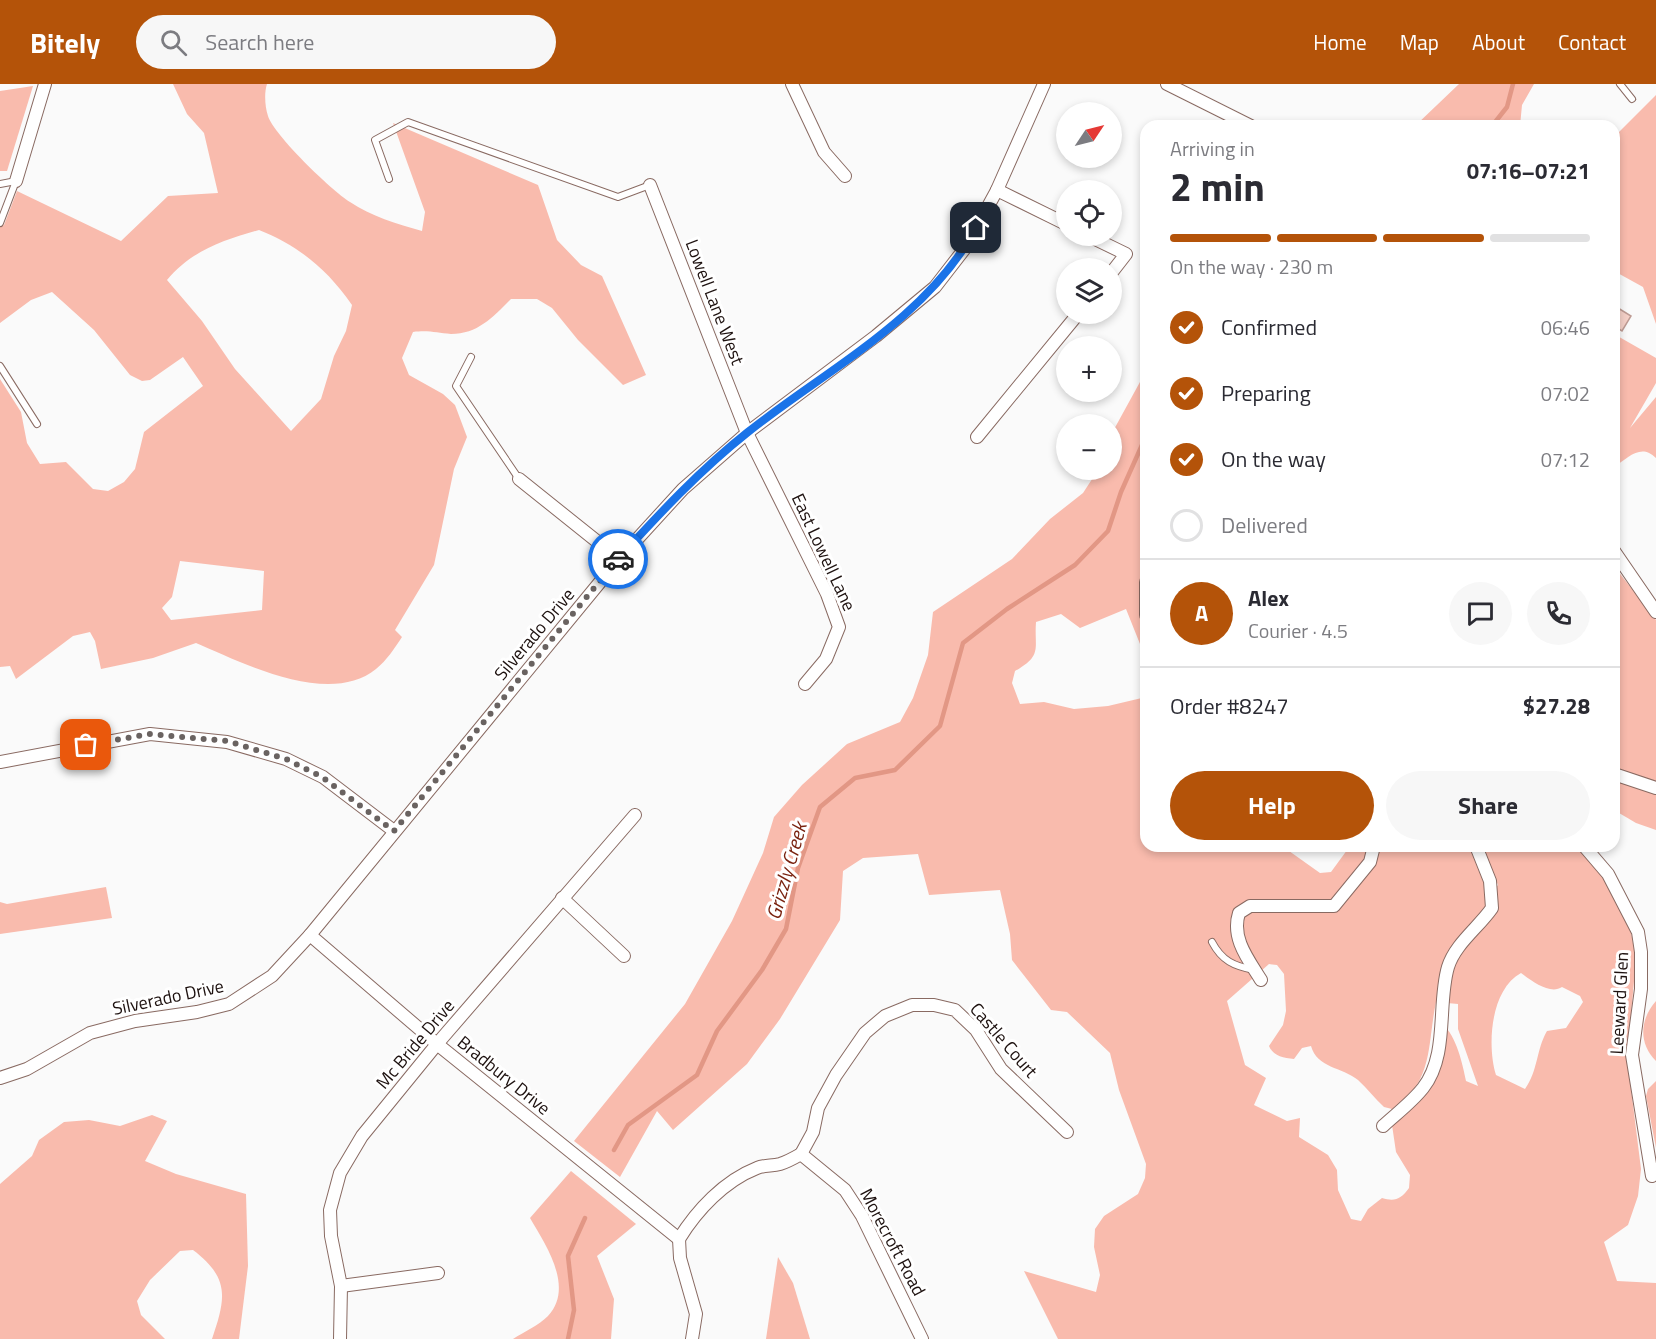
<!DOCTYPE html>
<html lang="en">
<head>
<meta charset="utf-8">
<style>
	:root { --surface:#fff; --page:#f7f7f7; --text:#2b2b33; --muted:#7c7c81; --line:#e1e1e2; --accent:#b45309 }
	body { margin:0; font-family:"Titillium Web",sans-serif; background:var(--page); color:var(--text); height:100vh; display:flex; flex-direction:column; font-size:22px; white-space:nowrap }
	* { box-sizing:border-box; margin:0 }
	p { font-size:20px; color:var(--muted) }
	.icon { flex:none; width:33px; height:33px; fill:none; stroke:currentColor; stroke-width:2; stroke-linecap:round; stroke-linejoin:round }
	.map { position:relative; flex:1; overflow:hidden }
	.panel { position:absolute; left:1140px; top:36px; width:480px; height:732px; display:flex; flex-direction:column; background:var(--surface); border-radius:18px; box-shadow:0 3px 9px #0003 }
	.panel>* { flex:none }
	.needle { width:39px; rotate:55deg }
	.tools { position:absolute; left:1056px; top:18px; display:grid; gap:12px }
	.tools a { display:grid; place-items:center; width:66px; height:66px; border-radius:50%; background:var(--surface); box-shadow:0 3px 9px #0003; font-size:30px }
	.pin { position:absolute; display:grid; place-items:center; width:51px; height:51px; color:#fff; margin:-26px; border-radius:12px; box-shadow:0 3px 9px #0006 }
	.courier { position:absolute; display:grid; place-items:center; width:60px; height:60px; margin:-30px; border:4px solid #1a73e8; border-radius:50%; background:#fff; color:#222; box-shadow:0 2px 8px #0007 }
	.head em { font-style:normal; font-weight:700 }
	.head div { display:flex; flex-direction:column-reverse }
	.head { display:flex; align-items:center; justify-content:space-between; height:102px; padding:0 30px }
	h1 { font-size:39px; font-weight:700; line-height:45px }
	.bar { display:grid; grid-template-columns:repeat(4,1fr); gap:9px 6px; align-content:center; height:72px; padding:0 30px }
	.bar i { height:8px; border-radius:4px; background:var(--line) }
	.bar .current { background:var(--accent) }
	.bar p { grid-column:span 4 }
	.line { display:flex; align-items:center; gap:15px; padding:0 30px; border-top:2px solid var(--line) }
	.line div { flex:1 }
	.round { display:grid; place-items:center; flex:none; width:63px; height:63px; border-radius:32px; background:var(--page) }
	ol { padding:0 30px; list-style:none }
	li { display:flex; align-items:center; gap:18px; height:66px }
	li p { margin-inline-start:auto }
	li .icon { padding:6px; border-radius:50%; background:var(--accent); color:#fff; stroke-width:4 }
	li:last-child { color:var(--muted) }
	li i { width:33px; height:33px; border:3px solid var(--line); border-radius:50% }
	.button { display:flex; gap:12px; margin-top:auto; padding:12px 30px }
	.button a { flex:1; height:69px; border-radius:36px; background:var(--accent); color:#fff; font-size:24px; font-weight:700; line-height:69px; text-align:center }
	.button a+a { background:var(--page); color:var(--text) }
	header { display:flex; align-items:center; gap:36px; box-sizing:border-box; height:84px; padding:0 30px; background:var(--accent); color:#fff }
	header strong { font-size:28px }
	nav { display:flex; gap:33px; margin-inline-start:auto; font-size:21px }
	.search { width:420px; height:54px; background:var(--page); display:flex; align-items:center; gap:15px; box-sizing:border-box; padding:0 21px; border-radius:33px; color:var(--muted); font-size:22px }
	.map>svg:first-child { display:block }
	.green { fill:#f9bbad; fill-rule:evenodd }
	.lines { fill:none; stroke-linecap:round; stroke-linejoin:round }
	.stream { stroke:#e29785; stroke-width:4.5 }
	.building { fill:#f5d1c8; stroke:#be9c94; stroke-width:1.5 }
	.lane-casing { stroke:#896a62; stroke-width:8 }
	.street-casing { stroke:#896a62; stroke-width:14 }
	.lane { stroke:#fff; stroke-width:6 }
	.street { stroke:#fff; stroke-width:12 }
	.done { stroke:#6a6361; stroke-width:6; stroke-dasharray:0 10.8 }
	.route { stroke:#1a73e8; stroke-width:8 }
	.labels { text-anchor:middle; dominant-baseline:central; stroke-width:6; stroke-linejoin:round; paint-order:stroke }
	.street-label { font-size:18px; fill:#1d110f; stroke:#fff }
	.water-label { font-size:20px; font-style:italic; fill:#7a2310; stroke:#fff }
</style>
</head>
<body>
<header>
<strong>Bitely</strong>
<div class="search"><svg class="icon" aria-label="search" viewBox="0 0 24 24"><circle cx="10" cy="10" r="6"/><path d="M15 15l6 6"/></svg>Search here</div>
<nav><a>Home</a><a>Map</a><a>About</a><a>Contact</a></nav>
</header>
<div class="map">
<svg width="1656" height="1255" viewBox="0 0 1656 1255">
	<rect width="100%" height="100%" fill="#fafafa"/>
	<g class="green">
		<path d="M 173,0 L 267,0 C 264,9 265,23 268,32 C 274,51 331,106 350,118 C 371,132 397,140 422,147 L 425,128 L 393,39 L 538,101 L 557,156 L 581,181 L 602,192 L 646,291 L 623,301 L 578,256 L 552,224 L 537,215 L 511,215 C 493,233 478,250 451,250 C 437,249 429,246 413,248 L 402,274 L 409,291 L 443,310 L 455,321 L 467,353 L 454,385 L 434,481 L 395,546 L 402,553 C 394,565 387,576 376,585 C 329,623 243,579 196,559 L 153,574 L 101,585 L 95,557 L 90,548 L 73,552 L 16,595 L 10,582 L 0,583 L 0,295 L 21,328 L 27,359 L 40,380 L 66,378 L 93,405 L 108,407 L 124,398 L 135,385 L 144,348 L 203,302 L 183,273 L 150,296 L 142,297 L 130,291 L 94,246 L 52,208 L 31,216 L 0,239 L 0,142 L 4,141 L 17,107 L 121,157 L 168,112 L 218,109 L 204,49 L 187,30 ZM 259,146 C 299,162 327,185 352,221 L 346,247 L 334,272 L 321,315 L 291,347 L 235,285 L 202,237 L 167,196 C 191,167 223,156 259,146 ZM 180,477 L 264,487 L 262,526 L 171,536 L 162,524 L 172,513 Z"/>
		<path d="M 1459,0 L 1534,0 L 1522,21 L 1520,42 L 1415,42 Z"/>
		<path d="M 33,2 L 7,87 L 0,87 L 0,7 Z"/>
		<path d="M 1656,11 L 1656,240 L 1643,203 L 1614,187 L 1614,53 Z"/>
		<path d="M 1614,250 L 1656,274 L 1656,299 L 1630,344 L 1656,313 L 1656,374 C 1641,359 1629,373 1614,383 Z"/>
		<path d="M 1146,287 L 1146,575 L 1126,525 L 1080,544 L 1061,530 L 1036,538 C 1034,565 1043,571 1015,587 L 1012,599 L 1020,620 L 1044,618 L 1074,625 L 1108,622 L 1146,613 L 1146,762 L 1282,762 L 1320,789 L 1331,788 L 1350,762 L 1367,762 L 1367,777 L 1379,762 L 1469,762 L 1489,812 L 1498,801 L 1482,762 L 1579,762 L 1606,795 L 1619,819 L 1631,848 L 1636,876 L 1627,973 L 1641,1085 L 1638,1112 L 1628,1141 L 1604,1158 L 1617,1197 L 1656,1199 L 1656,1255 L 1058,1255 L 1024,1187 L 1096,1208 L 1100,1191 L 1094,1163 L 1095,1145 L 1104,1132 L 1138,1110 L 1145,1094 L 1146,1080 L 1119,1006 L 1110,969 L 1067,928 L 1051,926 L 1012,876 L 1010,850 L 1000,806 L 929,811 L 918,770 L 863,774 L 843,787 L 840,836 L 780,935 L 747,980 L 673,1046 L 657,1027 L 620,1093 L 574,1057 L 685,920 L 732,837 L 763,769 L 774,733 L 802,701 L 847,660 L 900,638 L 913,614 L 928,571 L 933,528 L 1012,475 L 1050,435 L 1083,409 L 1098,386 L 1112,386 L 1112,349 ZM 1269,880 L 1277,881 L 1284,890 L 1286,927 L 1283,941 L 1269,962 C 1273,972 1283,974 1294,975 L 1302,964 L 1311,962 C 1317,984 1342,983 1358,996 C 1367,1004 1375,1015 1384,1023 L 1392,1025 C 1434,999 1427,961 1436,918 L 1458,920 L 1458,945 L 1478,1002 L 1466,997 C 1463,981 1456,951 1443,941 L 1439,988 L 1392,1041 L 1396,1068 L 1410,1091 L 1409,1104 C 1401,1115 1395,1118 1382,1114 L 1368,1125 L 1361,1137 L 1351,1135 L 1338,1106 L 1337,1086 L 1328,1071 L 1299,1053 L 1300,1034 L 1287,1037 L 1254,1021 L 1266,994 L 1245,981 L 1227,917 ZM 1521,889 C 1532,897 1550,911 1562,903 L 1580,912 L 1583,918 L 1566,944 L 1547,947 C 1536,966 1538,987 1525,1005 L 1496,991 C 1487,962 1490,906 1521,889 Z"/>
		<path d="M 1614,482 L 1656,536 L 1656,746 L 1636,739 L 1614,726 Z"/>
		<path d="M 106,803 L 112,834 L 0,850 L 0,818 L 7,820 Z"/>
		<path d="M 1656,917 L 1656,977 C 1638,959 1640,935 1656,917 Z"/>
		<path d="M 1656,997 L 1656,1064 L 1646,1012 L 1648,1005 Z"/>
		<path d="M 152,1031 L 167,1037 L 145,1077 L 176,1090 L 246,1110 L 248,1182 L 239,1255 L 212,1255 C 226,1214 230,1194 193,1166 L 180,1167 L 150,1196 L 137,1217 L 141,1231 L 165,1255 L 0,1255 L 0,1100 L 32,1072 L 39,1056 L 64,1038 L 89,1036 L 120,1042 Z"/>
		<path d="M 571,1087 L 636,1140 L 597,1172 L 614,1215 L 611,1255 L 513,1255 C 524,1248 539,1241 548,1232 C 575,1203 545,1160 530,1134 Z"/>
		<path d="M 778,1173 L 793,1199 L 810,1255 L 766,1255 Z"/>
	</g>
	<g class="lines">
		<g class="stream">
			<path d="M 1492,42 L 1507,23 L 1513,0"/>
			<path d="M 614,1066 L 628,1041 L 697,991 L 717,947 L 762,886 L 786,845 L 798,784 L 820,723 L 855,694 L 895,686 L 940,642 L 963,559 L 1007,525 L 1075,481 L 1108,447 L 1121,408 L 1146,352"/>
			<path d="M 568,1255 L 574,1226 L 568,1172 L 585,1134"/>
		</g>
	</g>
	<path class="building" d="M 1618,224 L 1631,232 L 1622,247 L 1614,242 L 1614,231 Z"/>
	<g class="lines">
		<g class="lane-casing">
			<g id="lane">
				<path d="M 1620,0 L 1632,15"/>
				<path d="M 389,95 L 375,56 L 408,38 L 618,113 L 650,101"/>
				<path d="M 0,100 L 16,97"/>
				<path d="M 0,139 L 16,97"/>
				<path d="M 471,273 L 456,302 L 519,395"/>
				<path d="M 0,282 L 37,340"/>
				<path d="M 1212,858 C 1222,877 1234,882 1254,886"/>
			</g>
		</g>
		<g class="street-casing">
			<g id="street">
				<path d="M 792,0 L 824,68 L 845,92"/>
				<path d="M 1167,0 L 1251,42"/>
				<path d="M 16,97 L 45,0"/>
				<path d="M 650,101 L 747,349 L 827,510 L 839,543 L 826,575 L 805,600"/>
				<path d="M 997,106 L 1066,140"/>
				<path d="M 1089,152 L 1126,170 L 1112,188"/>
				<path d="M 977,353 L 1078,230"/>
				<path d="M 519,395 L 619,475"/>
				<path d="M 1614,467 L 1656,528"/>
				<path d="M 1146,498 L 1146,531"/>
				<path d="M 0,678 L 150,650 L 227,658 L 286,675 L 323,693 L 394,747"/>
				<path d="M 1614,690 L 1656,704"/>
				<path d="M 1584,762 L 1608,790 L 1638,848 L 1641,868 L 1641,905 L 1632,971 L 1652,1092"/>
				<path d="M 562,814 L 624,872"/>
				<path d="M 310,851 L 437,960 L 679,1155"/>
				<path d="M 1261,896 C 1248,875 1231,854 1239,829 L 1250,822 L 1334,822 L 1370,778 L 1374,762"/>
				<path d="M 0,994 L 27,985 L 90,949 L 135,937 L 197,928 L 229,920 L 272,892 L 310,851 L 619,475 L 683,405 L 747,349 L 876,252 L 935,203 L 966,163 L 997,106 L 1044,0"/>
				<path d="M 1383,1042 C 1396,1030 1412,1018 1423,1004 C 1449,971 1437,920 1448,883 C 1455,860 1479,843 1492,824 L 1490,797 L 1476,762"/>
				<path d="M 801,1070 L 813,1048 L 818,1024 L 836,991 L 865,949 L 885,932 L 912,921 L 934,921 L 955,926 L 976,946 L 1001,985 L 1067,1048"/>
				<path d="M 679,1155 C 697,1126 724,1097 757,1084 C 764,1081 772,1082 780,1080 C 787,1078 794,1074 801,1070 L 845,1106 L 862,1132 L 922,1255"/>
				<path d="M 679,1155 L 680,1174 L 696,1230 L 692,1255"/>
				<path d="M 341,1202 L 438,1189"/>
				<path d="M 340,1255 L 341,1202 L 331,1152 L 330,1126 L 340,1089 L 362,1052 L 437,960 L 635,731"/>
			</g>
		</g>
		<use href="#lane" class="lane"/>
		<use href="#street" class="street"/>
	</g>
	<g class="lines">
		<path class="done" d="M 86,661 L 150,650 L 227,657 L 286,675 L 322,693 L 394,747 L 618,475"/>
		<path class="route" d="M 618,475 C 659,430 700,386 748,348 C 826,286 927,235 976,144"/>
	</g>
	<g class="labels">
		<g class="street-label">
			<text transform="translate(715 218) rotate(69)">Lowell Lane West</text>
			<text transform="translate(824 468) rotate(65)">East Lowell Lane</text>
			<text transform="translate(534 550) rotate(-50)">Silverado Drive</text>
			<text transform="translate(168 913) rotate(-12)">Silverado Drive</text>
			<text transform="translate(1619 919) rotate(-87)">Leeward Glen</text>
			<text transform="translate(1004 956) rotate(49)">Castle Court</text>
			<text transform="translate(415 960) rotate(-50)">Mc Bride Drive</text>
			<text transform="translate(504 991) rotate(39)">Bradbury Drive</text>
			<text transform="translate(893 1158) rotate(62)">Morecroft Road</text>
		</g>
		<g class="water-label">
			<text transform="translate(786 787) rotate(-74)">Grizzly Creek</text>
		</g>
	</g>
</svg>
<div class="tools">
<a><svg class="needle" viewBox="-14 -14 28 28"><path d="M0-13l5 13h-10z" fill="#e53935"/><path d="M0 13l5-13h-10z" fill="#7c7c81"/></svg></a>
<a><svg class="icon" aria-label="locate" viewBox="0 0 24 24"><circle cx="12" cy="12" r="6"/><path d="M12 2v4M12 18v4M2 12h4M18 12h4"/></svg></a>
<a><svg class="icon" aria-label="layers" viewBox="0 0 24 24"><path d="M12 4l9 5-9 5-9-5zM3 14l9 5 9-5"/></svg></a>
<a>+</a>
<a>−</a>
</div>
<div class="pin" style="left:86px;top:661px;background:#ea580c"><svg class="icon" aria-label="bag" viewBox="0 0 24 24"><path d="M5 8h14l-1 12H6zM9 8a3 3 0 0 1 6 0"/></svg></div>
<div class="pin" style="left:976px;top:144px;background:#1f2937"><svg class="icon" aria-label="home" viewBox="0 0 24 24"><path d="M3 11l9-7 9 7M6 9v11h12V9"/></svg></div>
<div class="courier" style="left:618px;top:475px"><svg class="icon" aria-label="car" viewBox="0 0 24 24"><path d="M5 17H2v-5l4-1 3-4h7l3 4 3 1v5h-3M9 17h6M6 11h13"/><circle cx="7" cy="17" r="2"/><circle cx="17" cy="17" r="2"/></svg></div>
<section class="panel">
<div class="head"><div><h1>2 min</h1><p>Arriving in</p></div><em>07:16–07:21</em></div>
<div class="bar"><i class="current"></i><i class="current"></i><i class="current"></i><i></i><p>On the way · 230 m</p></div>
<ol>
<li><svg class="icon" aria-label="check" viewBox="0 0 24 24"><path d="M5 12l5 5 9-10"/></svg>Confirmed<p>06:46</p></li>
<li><svg class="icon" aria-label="check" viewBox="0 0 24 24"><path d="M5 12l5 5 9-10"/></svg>Preparing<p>07:02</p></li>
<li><svg class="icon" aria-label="check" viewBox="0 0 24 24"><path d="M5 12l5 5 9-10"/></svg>On the way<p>07:12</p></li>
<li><i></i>Delivered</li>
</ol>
<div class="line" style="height:108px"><b class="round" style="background:var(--accent);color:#fff">A</b><div><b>Alex</b><p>Courier · 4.5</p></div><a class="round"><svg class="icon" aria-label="chat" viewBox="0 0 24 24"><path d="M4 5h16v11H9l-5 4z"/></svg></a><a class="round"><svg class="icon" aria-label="phone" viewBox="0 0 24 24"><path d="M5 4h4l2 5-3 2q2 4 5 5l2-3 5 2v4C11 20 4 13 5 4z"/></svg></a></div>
<div class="line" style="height:78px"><div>Order #8247</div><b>$27.28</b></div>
<div class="button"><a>Help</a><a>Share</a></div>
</section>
</div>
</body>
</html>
